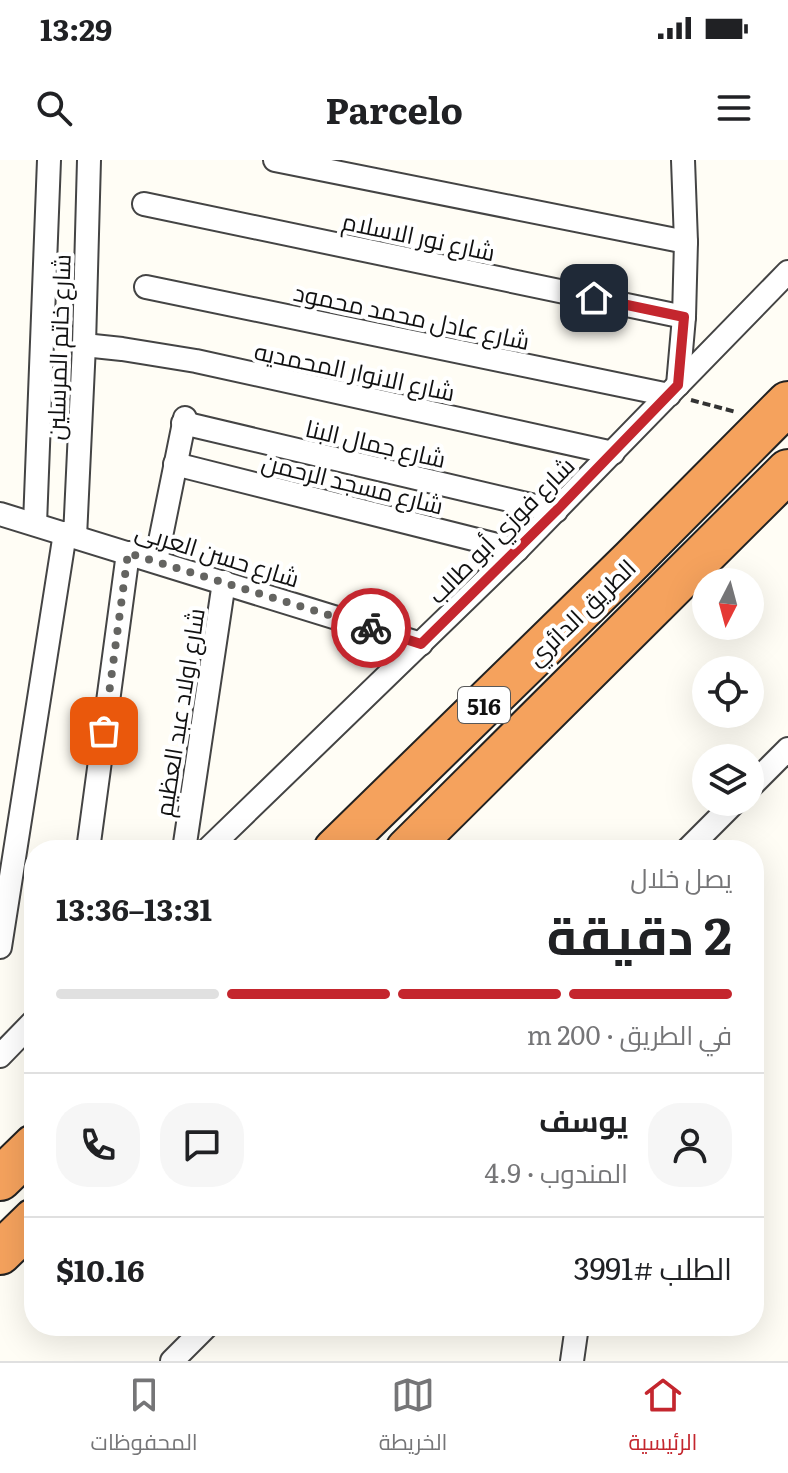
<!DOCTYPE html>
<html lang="ar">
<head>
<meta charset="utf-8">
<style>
	:root { --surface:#fff; --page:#f6f6f6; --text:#202124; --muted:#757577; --line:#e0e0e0; --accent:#c4262e }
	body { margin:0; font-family:Literata,Cairo,serif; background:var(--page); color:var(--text); direction:rtl; height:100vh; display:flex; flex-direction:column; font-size:30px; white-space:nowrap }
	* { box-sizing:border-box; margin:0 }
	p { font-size:26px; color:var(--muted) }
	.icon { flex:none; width:44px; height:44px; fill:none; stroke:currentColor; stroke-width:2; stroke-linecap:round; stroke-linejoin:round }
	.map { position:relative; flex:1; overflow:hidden; direction:ltr }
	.sheet { position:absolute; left:24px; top:680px; width:740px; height:496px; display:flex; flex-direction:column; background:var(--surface); border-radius:32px; box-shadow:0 8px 32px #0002; direction:rtl }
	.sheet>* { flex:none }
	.needle { width:52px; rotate:186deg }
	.fabs { position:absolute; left:692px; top:408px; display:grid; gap:16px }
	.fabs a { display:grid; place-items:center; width:72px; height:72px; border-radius:50%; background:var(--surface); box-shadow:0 8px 32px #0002; font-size:40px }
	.pin { position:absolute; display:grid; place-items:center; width:68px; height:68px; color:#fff; margin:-34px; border-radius:16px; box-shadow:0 4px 12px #0006 }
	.courier { position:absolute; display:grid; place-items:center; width:80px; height:80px; margin:-40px; border:6px solid #c4262e; border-radius:50%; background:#fff; color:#222; box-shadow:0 2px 10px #0007 }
	.overview em { font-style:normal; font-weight:700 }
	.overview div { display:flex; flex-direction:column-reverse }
	.overview { display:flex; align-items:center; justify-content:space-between; height:136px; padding:0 32px }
	h1 { font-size:52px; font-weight:700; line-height:60px }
	.bar { display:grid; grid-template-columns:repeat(4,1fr); gap:12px 8px; align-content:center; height:96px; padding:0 32px }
	.bar i { height:10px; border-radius:6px; background:var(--line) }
	.bar .active { background:var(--accent) }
	.bar p { grid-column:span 4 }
	.line { display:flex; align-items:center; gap:20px; padding:0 32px; border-top:2px solid var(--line) }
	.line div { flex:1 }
	.round { display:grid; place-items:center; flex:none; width:84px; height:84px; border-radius:32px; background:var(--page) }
	.status { display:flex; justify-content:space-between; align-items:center; height:56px; padding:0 40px; background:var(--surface); direction:ltr }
	.status svg { height:22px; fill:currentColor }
	header { display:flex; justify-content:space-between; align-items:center; height:104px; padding:0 32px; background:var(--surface); font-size:36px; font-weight:700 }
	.tab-bar { display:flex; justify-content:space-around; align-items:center; height:112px; border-top:2px solid var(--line); background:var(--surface); font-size:22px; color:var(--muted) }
	.tab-bar a { display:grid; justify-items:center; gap:4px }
	.tab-bar .active { color:var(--accent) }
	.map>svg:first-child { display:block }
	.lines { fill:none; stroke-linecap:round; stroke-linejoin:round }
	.street-casing { stroke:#444; stroke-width:26 }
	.highway-casing { stroke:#222; stroke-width:46 }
	.path { stroke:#333; stroke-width:4; stroke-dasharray:8 4; stroke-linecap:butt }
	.street { stroke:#fff; stroke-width:22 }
	.highway { stroke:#f5a25d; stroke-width:42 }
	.done { stroke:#646461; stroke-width:8; stroke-dasharray:0 14.4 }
	.route { stroke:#c4262e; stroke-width:10 }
	.labels { text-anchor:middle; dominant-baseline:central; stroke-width:8; stroke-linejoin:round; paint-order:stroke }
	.shield { fill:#fff; stroke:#585858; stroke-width:2 }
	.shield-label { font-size:22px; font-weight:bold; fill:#111 }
	.street-label { font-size:24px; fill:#111; stroke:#fff }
</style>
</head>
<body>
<div class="status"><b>13:29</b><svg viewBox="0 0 49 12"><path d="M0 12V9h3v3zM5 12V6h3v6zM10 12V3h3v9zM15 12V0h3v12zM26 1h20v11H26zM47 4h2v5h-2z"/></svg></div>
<header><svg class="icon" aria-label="menu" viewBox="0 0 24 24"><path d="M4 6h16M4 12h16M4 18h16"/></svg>Parcelo<svg class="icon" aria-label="search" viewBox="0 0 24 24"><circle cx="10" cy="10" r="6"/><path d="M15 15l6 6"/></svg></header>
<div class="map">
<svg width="788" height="1201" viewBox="0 0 788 1201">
	<rect width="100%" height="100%" fill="#fffdf5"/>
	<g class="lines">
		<g class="street-casing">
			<g id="street">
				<path d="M 275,0 L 686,82"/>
				<path d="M 144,44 L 684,157"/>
				<path d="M 146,127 L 669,235"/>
				<path d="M 84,185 L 122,189 L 196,201 L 613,293"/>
				<path d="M 678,225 L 684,157 L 686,82 L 683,0"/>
				<path d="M 183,263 L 556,351"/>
				<path d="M 175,304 L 517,390"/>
				<path d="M 0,354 L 421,484"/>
				<path d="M 35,364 L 49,0"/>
				<path d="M 75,377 L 84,185 L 89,0"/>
				<path d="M 156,401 L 185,258"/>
				<path d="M 750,627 L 788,589"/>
				<path d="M 88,690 L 128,393"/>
				<path d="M 184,690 L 224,422"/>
				<path d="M 207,690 L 517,390 L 788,112"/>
				<path d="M 687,690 L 735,642"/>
				<path d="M 0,787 L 65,373"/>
				<path d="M 0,896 L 34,861"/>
				<path d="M 172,1201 L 207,1166"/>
				<path d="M 572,1201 L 577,1166"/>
			</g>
		</g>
		<g class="highway-casing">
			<g id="highway">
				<path d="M 335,690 L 632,400 L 788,243"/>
				<path d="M 407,690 L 788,311"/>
				<path d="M 0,1019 L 34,986"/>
				<path d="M 0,1093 L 34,1060"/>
			</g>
		</g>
		<path class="path" d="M 691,240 L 736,252"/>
		<use href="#street" class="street"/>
		<use href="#highway" class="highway"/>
	</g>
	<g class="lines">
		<path class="done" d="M 104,571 L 128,393 L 371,468"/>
		<path class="route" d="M 371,468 L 421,484 L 556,351 L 678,225 L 684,157 L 594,138"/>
	</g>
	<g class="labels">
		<rect class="shield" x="458" y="527" width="52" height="36" rx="6"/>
		<g class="shield-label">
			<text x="484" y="545">516</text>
		</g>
		<g class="street-label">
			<text transform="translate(419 75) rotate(12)">شارع نور الاسلام</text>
			<text transform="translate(412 155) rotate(12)">شارع عادل محمد محمود</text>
			<text transform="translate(57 187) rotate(-88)">شارع خاتم المرسلين</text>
			<text transform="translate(355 210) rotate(12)">شارع الانوار المحمديه</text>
			<text transform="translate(376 282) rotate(13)">شارع جمال البنا</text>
			<text transform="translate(353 322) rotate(14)">شارع مسجد الرحمن</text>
			<text transform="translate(500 369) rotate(-45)">شارع فوزي أبو طالب</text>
			<text transform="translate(218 393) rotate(17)">شارع حسن العربى</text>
			<text transform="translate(580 451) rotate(-44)">الطريق الدائري</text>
			<text transform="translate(178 552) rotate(-81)">شارع اولاد عبد العظيم</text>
		</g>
	</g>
</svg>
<div class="fabs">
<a><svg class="needle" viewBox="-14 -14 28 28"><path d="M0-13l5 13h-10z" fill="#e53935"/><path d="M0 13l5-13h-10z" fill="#757577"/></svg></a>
<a><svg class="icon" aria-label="locate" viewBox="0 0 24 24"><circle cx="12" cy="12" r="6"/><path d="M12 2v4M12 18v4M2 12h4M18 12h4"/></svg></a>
<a><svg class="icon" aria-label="layers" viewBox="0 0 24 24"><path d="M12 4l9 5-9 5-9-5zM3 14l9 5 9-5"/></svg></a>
</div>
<div class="pin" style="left:104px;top:571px;background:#ea580c"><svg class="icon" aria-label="bag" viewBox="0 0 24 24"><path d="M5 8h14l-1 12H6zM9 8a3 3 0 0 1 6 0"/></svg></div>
<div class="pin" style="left:594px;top:138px;background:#1f2937"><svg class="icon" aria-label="home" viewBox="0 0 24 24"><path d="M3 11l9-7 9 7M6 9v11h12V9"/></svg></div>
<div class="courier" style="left:371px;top:468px"><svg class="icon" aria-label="bike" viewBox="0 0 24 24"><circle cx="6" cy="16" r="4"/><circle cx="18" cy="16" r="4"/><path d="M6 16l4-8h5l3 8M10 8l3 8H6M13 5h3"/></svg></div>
<section class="sheet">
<div class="overview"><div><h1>2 دقيقة</h1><p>يصل خلال</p></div><em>13:31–13:36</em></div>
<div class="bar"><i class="active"></i><i class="active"></i><i class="active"></i><i></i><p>في الطريق · 200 m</p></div>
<div class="line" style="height:144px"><a class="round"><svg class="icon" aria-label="person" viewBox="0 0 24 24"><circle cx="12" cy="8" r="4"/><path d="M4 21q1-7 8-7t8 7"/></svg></a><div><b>يوسف</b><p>المندوب · 4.9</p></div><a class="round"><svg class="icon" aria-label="chat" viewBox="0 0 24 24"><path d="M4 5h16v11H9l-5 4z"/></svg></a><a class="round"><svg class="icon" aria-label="phone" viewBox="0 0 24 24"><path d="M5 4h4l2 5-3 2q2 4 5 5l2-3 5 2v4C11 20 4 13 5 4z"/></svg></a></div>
<div class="line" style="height:104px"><div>الطلب #3991</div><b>$10.16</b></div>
</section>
</div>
<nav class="tab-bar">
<a class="active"><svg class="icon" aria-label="home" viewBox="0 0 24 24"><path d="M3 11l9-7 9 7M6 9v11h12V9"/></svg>الرئيسية</a>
<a><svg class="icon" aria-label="map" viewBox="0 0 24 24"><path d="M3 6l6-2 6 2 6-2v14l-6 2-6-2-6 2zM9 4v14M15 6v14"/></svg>الخريطة</a>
<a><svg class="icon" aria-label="saved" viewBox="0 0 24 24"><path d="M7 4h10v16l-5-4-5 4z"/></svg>المحفوظات</a>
</nav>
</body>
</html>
